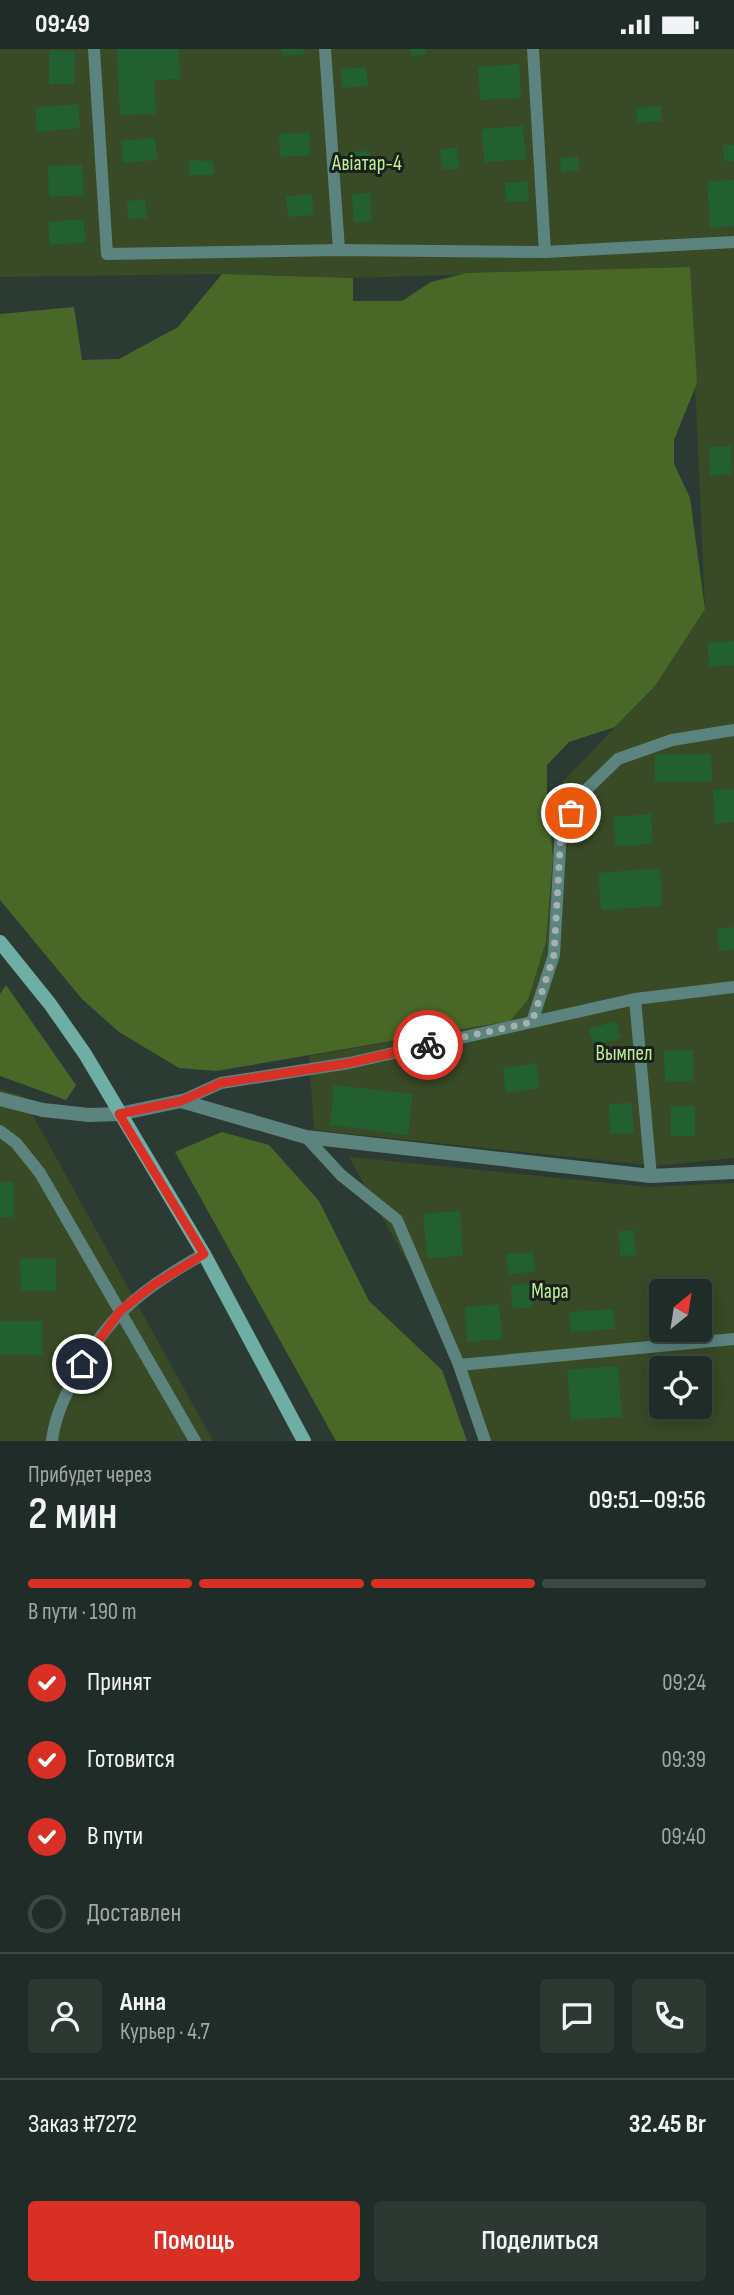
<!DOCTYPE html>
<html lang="ru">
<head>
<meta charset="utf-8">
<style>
	:root { --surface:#202c27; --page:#2d3833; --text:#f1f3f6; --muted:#a2a7a7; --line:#3d4844; --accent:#d93025 }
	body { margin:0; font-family:"Sofia Sans Condensed",sans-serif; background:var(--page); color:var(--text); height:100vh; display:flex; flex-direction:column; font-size:26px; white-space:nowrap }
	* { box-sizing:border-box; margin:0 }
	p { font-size:23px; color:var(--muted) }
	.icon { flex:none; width:38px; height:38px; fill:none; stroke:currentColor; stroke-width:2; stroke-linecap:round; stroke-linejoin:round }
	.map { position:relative; height:1392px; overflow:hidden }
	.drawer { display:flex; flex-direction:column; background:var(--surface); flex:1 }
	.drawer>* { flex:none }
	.needle { width:46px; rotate:30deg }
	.tools { position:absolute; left:649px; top:1230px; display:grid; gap:14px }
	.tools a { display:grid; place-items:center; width:63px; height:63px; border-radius:7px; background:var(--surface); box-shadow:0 4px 18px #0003,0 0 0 2px var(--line); font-size:35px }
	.pin { position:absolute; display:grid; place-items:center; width:60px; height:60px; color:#fff; margin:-30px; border:4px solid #fff; border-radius:50%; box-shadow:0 2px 7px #0007 }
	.courier { position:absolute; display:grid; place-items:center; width:70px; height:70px; margin:-35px; border:5px solid #d93025; border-radius:50%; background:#fff; color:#222; box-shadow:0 2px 9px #0007 }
	.summary em { font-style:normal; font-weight:600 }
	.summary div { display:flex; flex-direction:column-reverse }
	.summary { display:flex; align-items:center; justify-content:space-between; height:119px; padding:0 28px }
	h1 { font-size:46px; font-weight:600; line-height:52px }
	.bar { display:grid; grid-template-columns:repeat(4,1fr); gap:10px 7px; align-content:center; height:84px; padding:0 28px }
	.bar i { height:9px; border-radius:5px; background:var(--line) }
	.bar .selected { background:var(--accent) }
	.bar p { grid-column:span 4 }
	.line { display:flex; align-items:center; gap:18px; padding:0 28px; border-top:2px solid var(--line) }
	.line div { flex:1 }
	.round { display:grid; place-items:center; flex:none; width:74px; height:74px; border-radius:7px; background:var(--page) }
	ol { padding:0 28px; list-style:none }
	li { display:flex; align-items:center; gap:21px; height:77px }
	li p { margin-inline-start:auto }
	li .icon { padding:7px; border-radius:50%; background:var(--accent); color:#fff; stroke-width:4 }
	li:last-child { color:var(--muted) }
	li i { width:38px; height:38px; border:4px solid var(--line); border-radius:50% }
	.primary-button { display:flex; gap:14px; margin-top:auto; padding:14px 28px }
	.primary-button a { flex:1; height:80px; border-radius:7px; background:var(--accent); color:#fff; font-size:28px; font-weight:600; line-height:80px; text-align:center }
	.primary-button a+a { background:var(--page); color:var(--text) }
	.status { display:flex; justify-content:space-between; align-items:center; height:49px; padding:0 35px; background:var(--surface); direction:ltr }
	.status svg { height:19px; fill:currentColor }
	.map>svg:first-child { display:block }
	.green { fill:#384a26; fill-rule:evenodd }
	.forest { fill:#496828 }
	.building { fill:#226031 }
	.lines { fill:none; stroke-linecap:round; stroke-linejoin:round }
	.lane { stroke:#5c837e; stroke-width:12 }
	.street { stroke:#5c837e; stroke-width:14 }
	.secondary { stroke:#6eaea5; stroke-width:14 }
	.done { stroke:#a5b1ac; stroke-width:7; stroke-dasharray:0 12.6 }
	.route { stroke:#d93025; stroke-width:9 }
	.labels { text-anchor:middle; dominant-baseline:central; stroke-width:6; stroke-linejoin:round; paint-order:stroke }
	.park-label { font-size:21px; fill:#c1f094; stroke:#19201d }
</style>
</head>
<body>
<div class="status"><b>09:49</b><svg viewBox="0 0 49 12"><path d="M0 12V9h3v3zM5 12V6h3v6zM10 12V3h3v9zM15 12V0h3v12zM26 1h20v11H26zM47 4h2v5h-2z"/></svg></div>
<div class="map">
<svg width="734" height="1392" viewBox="0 0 734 1392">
	<rect width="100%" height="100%" fill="#2b3b34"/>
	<g class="green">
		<path d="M 0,0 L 734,0 L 734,1109 L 656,1117 L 314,1081 L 309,1007 L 510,972 L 528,951 L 546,893 L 553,808 L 547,749 L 655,637 L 705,560 L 690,218 L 353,229 L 222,225 L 0,228 Z"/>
		<path d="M 0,1040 L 22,1047 L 213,1392 L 0,1392 Z"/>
		<path d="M 349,1108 L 649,1138 L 734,1134 L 734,1392 L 492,1392 L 442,1276 ZM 662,1242 L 700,1242 L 700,1281 L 662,1281 ZM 662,1320 L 700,1320 L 700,1358 L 662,1358 Z"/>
	</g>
	<g class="forest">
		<path d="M 690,218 L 697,334 L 674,391 L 674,415 L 690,449 L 705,560 L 655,637 L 615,678 L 569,693 L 547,716 L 547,749 L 553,808 L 546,893 L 528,951 L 510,972 L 216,1022 L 179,1019 L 119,983 L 82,950 L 0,851 L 0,265 L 74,258 L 82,311 L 119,310 L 178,278 L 222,225 L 353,229 L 353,252 L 402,252 L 431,233 L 467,224 Z"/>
		<path d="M 6,936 L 76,1036 L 66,1051 L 0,1027 L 0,945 Z"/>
		<path d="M 222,1083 L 269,1096 L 319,1152 L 369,1252 L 442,1321 L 467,1392 L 336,1392 L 175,1103 Z"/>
	</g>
	<g class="building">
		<path d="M 117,0 L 179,0 L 180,30 L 155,31 L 156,65 L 120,66 Z"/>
		<path d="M 281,0 L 304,0 L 304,5 L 282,7 Z"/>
		<path d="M 410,0 L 426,0 L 426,6 L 411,7 Z"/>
		<path d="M 49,1 L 75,2 L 75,35 L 49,35 Z"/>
		<path d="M 519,15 L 521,49 L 480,51 L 478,18 Z"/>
		<path d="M 366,18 L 368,37 L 342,39 L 341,20 Z"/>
		<path d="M 78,55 L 80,79 L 37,83 L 35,59 Z"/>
		<path d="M 661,57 L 662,72 L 637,74 L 636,59 Z"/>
		<path d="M 523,77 L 526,110 L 484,113 L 482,80 Z"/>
		<path d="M 309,83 L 310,106 L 280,108 L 279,85 Z"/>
		<path d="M 155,89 L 157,111 L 123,114 L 121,92 Z"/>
		<path d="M 723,96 L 734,96 L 734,112 L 724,112 Z"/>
		<path d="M 457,99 L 459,120 L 442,120 L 440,100 Z"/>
		<path d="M 370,102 L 371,117 L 346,119 L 345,103 Z"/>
		<path d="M 578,108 L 579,122 L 561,123 L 560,109 Z"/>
		<path d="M 189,111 L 213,112 L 214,126 L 189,126 Z"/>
		<path d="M 82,116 L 84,146 L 49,148 L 48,117 Z"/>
		<path d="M 734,131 L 734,177 L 710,179 L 707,132 Z"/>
		<path d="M 528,132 L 529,152 L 506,153 L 505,134 Z"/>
		<path d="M 370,144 L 372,172 L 354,174 L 352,145 Z"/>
		<path d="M 312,145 L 314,166 L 288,168 L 286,147 Z"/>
		<path d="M 145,150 L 147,169 L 128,170 L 127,152 Z"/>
		<path d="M 83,170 L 86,193 L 50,196 L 48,173 Z"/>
		<path d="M 731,397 L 732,425 L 710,426 L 709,398 Z"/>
		<path d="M 734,592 L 734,616 L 709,618 L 707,594 Z"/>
		<path d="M 655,705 L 711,705 L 712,732 L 655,733 Z"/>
		<path d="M 734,740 L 734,773 L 715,775 L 713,741 Z"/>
		<path d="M 651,765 L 653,795 L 615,797 L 613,768 Z"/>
		<path d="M 660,819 L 662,857 L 601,861 L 598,824 Z"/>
		<path d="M 734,878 L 734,901 L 719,902 L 717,880 Z"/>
		<path d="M 616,972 L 621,989 L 594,997 L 589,980 Z"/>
		<path d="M 693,1001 L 693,1032 L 665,1033 L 664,1002 Z"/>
		<path d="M 536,1014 L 540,1039 L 506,1044 L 503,1019 Z"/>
		<path d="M 334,1036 L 413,1045 L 408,1086 L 330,1076 Z"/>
		<path d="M 632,1054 L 634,1084 L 610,1085 L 609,1055 Z"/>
		<rect x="671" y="1057" width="24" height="30"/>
		<rect x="0" y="1133" width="13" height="35"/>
		<path d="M 460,1162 L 463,1207 L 427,1209 L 423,1165 Z"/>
		<path d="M 634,1181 L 636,1206 L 620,1207 L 619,1182 Z"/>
		<path d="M 533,1203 L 535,1223 L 508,1225 L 506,1205 Z"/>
		<path d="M 20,1210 L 56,1210 L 56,1242 L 21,1242 Z"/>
		<path d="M 531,1235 L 533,1258 L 512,1260 L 511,1236 Z"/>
		<path d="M 499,1255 L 502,1290 L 467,1293 L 465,1258 Z"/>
		<path d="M 613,1260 L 615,1280 L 571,1283 L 569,1263 Z"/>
		<rect x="0" y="1272" width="42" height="34"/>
		<path d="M 618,1317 L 622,1368 L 571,1371 L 567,1321 Z"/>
	</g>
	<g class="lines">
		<g class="lane">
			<path d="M 94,0 L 107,205 L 339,201 L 545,203 L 734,193"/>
			<path d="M 325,0 L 339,201"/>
			<path d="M 533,0 L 545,203"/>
			<path d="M 635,950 L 651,1127"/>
			<path d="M 532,973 L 554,906 L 561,781 L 581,746 L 618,710 L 672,691 L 734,681"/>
			<path d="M 181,1052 L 221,1034 L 349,1014 L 635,950 L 734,938"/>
			<path d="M 0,1082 L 16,1094 L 40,1124 L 195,1392"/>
			<path d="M 306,1088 L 341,1126 L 397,1171 L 459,1316 L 485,1392"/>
			<path d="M 459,1316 L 734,1290"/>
			<path d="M 52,1392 C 54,1372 62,1353 71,1336 C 105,1269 139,1241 204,1205"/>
		</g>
		<path class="street" d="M 0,1050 L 43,1061 L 89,1066 L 119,1065 L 181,1052 L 306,1088 L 651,1127 L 734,1123"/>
		<path class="secondary" d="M 0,893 L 50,955 L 85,1005 L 204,1205 L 304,1392"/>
	</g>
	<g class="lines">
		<path class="done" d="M 428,996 L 532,973 L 554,906 L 561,782 L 571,764"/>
		<path class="route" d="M 82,1315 L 120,1262 L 152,1237 L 204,1205 L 119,1065 L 181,1052 L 221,1034 L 349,1014 L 428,996"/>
	</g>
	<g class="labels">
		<g class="park-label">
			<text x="367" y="114">Авіатар-4</text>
			<text x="624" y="1004">Вымпел</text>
			<text x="550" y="1242">Мара</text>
		</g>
	</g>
</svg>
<div class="tools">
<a><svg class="needle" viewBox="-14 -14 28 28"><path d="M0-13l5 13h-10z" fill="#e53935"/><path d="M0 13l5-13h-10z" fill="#a2a7a7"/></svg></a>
<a><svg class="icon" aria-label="locate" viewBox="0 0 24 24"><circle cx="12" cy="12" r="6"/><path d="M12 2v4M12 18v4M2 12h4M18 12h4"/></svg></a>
</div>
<div class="pin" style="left:571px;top:764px;background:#ea580c"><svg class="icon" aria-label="bag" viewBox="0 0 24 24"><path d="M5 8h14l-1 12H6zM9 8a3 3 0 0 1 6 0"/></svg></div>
<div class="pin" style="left:82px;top:1315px;background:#1f2937"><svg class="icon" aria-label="home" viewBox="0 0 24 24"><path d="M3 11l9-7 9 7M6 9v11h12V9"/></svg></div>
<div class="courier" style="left:428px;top:996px"><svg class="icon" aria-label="bike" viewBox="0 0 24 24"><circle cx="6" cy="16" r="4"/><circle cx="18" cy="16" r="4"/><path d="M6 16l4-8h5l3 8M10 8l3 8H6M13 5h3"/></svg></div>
</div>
<section class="drawer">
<div class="summary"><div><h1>2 мин</h1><p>Прибудет через</p></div><em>09:51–09:56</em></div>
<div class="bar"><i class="selected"></i><i class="selected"></i><i class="selected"></i><i></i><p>В пути · 190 m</p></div>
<ol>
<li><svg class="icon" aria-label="check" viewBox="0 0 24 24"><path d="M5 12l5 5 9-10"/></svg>Принят<p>09:24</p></li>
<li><svg class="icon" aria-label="check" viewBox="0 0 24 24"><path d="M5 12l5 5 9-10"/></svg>Готовится<p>09:39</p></li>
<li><svg class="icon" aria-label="check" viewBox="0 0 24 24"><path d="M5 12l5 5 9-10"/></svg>В пути<p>09:40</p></li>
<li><i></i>Доставлен</li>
</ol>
<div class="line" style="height:126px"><a class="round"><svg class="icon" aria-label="person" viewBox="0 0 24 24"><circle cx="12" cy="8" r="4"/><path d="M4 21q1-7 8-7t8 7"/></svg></a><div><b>Анна</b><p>Курьер · 4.7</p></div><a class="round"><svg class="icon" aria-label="chat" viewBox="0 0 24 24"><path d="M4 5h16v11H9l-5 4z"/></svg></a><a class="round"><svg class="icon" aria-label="phone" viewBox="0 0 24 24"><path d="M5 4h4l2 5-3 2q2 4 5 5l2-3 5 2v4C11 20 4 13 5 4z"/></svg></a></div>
<div class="line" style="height:91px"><div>Заказ #7272</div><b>32.45 Br</b></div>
<div class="primary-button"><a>Помощь</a><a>Поделиться</a></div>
</section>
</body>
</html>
